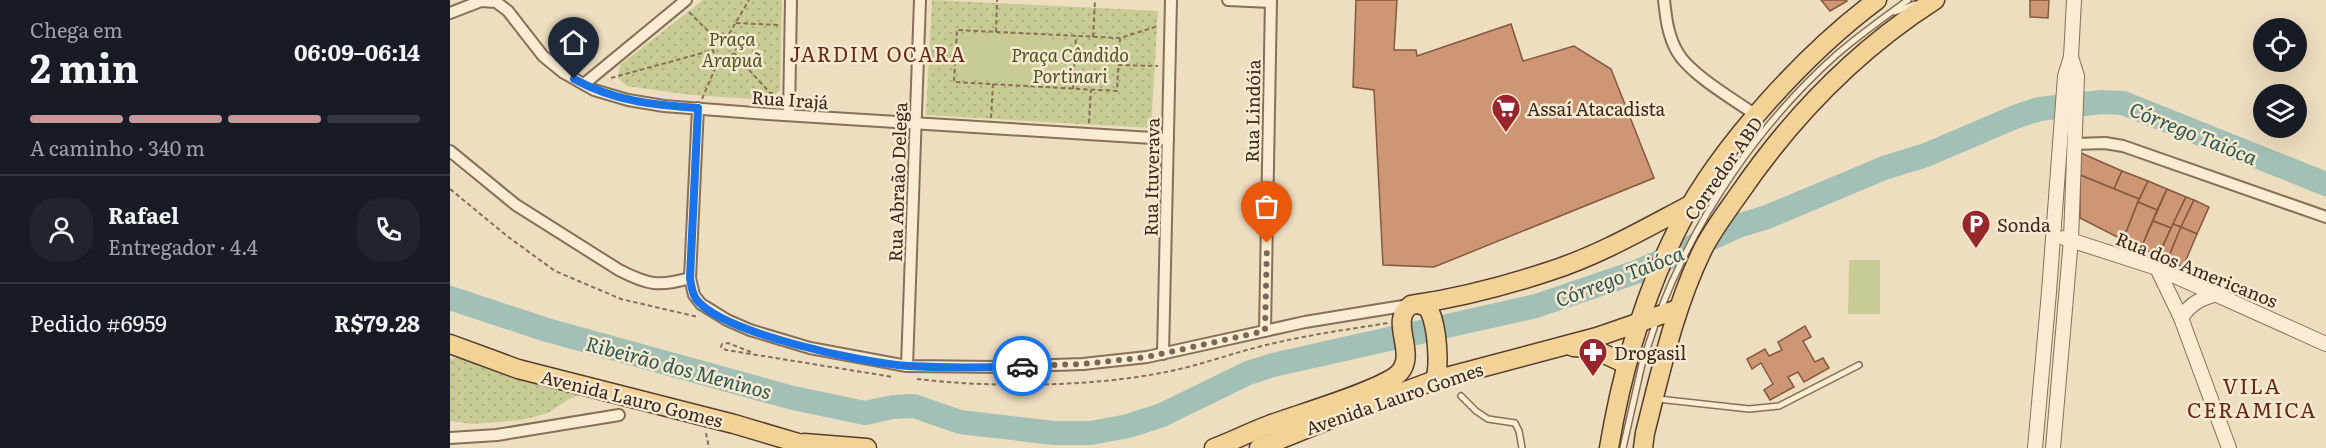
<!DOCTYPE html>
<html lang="pt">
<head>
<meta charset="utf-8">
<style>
	:root { --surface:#171b24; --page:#20242c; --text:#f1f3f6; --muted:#9ea1a6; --line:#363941; --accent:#c8979b }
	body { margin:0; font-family:Literata,serif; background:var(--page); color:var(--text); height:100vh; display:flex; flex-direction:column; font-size:22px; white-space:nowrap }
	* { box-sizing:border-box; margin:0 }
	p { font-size:20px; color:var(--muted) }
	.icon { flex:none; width:33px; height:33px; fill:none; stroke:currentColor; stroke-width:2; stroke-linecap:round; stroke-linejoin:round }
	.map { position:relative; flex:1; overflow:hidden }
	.details { display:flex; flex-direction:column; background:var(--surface); width:450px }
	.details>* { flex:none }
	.controls { position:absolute; left:1803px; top:18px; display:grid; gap:12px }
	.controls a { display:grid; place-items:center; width:54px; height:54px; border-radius:50%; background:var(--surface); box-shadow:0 6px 24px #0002; font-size:30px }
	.pin { position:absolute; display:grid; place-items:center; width:51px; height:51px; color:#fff; margin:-62px -26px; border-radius:50% 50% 50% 0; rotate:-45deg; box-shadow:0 0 6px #0007 }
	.pin .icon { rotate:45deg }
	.courier { position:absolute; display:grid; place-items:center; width:60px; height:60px; margin:-30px; border:4px solid #1a73e8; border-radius:50%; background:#fff; color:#222; box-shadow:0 2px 8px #0007 }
	.headline em { font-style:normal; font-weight:700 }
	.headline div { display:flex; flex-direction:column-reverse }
	.headline { display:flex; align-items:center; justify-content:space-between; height:102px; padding:0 30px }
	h1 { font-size:39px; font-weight:700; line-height:45px }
	.bar { display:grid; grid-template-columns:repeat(4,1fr); gap:9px 6px; align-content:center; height:72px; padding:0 30px }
	.bar i { height:8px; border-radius:4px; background:var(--line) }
	.bar .on { background:var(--accent) }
	.bar p { grid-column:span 4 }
	.line { display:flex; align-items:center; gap:15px; padding:0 30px; border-top:2px solid var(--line) }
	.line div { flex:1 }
	.round { display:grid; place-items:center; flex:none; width:63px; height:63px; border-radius:24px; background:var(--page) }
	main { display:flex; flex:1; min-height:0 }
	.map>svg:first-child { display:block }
	.park { fill:url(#park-dots) }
	.pitch { fill:#c8cc94 }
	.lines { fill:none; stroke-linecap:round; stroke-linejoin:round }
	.river { stroke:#a3c0b6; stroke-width:24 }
	.building { fill:#cd9675; stroke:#86583d; stroke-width:1.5 }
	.service-casing { stroke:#876f58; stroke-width:8 }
	.minor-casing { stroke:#876f58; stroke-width:14 }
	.tertiary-casing { stroke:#876f58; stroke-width:16 }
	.primary-casing { stroke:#553d2c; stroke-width:21 }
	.path { stroke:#876f58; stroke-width:2; stroke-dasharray:4.5 3; stroke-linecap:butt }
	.service { stroke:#f9ecd3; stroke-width:5 }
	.minor { stroke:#f9ecd3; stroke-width:10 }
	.tertiary { stroke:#f9ecd3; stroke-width:14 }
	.primary { stroke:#f2d296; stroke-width:18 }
	.done { stroke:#766855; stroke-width:6; stroke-dasharray:0 10.8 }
	.route { stroke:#1a73e8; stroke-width:8 }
	.labels { text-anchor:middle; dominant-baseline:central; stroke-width:5; stroke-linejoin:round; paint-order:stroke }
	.park-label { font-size:18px; font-style:italic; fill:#495323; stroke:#f6e9cf }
	.street-label { font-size:18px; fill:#36281c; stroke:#f6e9cf }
	.poi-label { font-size:18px; fill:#36281c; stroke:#f6e9cf; text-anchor:start }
	.neighbourhood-label { font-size:20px; letter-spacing:1.5px; fill:#63281b; stroke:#f6e9cf }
	.water-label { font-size:20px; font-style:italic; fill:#2b5652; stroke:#f6e9cf }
	.quarter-label { font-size:21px; letter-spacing:1.5px; fill:#63281b; stroke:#f6e9cf }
</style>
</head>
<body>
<main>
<section class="details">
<div class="headline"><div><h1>2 min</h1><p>Chega em</p></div><em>06:09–06:14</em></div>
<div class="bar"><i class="on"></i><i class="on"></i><i class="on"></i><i></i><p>A caminho · 340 m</p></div>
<div class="line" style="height:108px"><a class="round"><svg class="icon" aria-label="person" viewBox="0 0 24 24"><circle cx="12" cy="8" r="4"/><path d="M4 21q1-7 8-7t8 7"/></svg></a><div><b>Rafael</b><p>Entregador · 4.4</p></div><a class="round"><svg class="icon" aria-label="phone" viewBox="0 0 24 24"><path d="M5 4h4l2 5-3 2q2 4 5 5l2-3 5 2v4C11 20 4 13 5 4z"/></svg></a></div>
<div class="line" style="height:78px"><div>Pedido #6959</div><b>R$79.28</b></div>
</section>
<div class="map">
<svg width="1876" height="448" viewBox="0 0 1876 448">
	<defs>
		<pattern id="park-dots" width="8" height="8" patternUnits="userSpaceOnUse" patternTransform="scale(1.5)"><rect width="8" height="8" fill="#c8cc94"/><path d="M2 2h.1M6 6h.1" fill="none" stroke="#acaf7f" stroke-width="1.8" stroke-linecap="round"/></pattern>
	</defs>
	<rect width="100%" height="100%" fill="#eedec0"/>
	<g class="park">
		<path d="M 253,0 L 332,0 L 330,91 L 317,100 L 241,95 L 176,86 L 168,78 L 170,65 Z"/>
		<path d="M 482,0 L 708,11 L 701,128 L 476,115 Z"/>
		<path d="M 11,357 L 140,392 L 119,399 L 98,413 L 72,420 L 22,424 L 0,421 L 0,359 Z"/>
	</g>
	<g class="pitch">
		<path d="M 510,34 L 612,40 L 610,84 L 508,79 Z"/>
		<path d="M 1399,260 L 1430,260 L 1430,314 L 1398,314 Z"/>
	</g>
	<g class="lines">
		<path class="river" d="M 0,298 L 97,330 L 343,398 L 415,413 L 443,407 L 464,406 L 510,422 L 604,433 L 641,433 L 678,426 L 712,415 L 798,373 L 823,365 L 1086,306 L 1189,271 L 1288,226 L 1317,217 L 1434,168 L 1476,155 L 1565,117 L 1589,109 L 1652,102 L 1673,103 L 1876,184"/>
	</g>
	<g class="building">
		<path d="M 906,0 L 947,0 L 944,50 L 966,50 L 967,56 L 1061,24 L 1073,61 L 1124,46 L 1161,69 L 1204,178 L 984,267 L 933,265 L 924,90 L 903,87 Z"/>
		<path d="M 1371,0 L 1396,0 L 1397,1 L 1380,11 Z"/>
		<path d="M 1580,0 L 1599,0 L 1598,18 L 1580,17 Z"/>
		<path d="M 1631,153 L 1672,171 L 1664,189 L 1630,175 Z"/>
		<path d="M 1672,171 L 1698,181 L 1689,199 L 1664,189 Z"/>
		<path d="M 1630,175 L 1689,199 L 1673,240 L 1630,218 Z"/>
		<path d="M 1698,181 L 1717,189 L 1707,210 L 1688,202 Z"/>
		<path d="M 1717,189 L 1736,197 L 1721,228 L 1703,221 Z"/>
		<path d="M 1736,197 L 1744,200 L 1731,227 L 1723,224 Z"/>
		<path d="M 1744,200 L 1759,207 L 1747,234 L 1731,227 Z"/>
		<path d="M 1688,202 L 1707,210 L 1691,248 L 1673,240 Z"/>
		<path d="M 1703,221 L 1721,228 L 1708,256 L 1691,248 Z"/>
		<path d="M 1723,224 L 1731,227 L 1717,261 L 1708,257 Z"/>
		<path d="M 1731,227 L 1747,234 L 1733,267 L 1717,261 Z"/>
		<path d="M 1355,326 L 1361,337 L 1353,341 L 1365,362 L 1373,358 L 1379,368 L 1354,382 L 1348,372 L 1338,377 L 1344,387 L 1320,400 L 1314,390 L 1323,384 L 1311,363 L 1302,369 L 1297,359 L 1315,349 L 1319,356 L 1332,350 L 1328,342 Z"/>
	</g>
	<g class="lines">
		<g class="service-casing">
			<g id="service">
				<path d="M 1445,12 L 1465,4"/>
				<path d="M 1210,311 C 1247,215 1309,124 1385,56 C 1408,36 1433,18 1458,0"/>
				<path d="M 1011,396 L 1026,411 L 1038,419 L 1065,423 L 1069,431 L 1072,448"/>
				<path d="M 1208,399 L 1299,409 L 1329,406 L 1409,365"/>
				<path d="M 1173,448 L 1192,364 L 1206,322"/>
			</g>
		</g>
		<g class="minor-casing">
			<g id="minor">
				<path d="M 778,0 L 821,2"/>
				<path d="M 1214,0 C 1216,18 1218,37 1228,53 C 1241,75 1285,100 1307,116"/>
				<path d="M 0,13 L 31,1 L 46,2 L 58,11 L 93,56 L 114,73 L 144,90 L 178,100 L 214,106 L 318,114 L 718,139"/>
				<path d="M 134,84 L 236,0"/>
				<path d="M 248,108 L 240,278 L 244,295 L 251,304 L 277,320 L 300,330 L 360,348 L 457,366 L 548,367 L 633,364 L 697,357 L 855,322 L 959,305"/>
				<path d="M 339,115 L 341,0"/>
				<path d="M 1625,144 L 1655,143 L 1673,146 L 1876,217"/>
				<path d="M 0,151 L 66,205 L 169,270 C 198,285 209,287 240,278"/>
				<path d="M 815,331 L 821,0"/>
				<path d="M 713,354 L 721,0"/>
				<path d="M 457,366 L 470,0"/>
				<path d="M 0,438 L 47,435 L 169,415"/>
			</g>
		</g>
		<g class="tertiary-casing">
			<g id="tertiary">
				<path d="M 1614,238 L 1707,268 L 1876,344"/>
				<path d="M 1707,268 L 1731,318 L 1779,448"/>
				<path d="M 1731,318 C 1741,303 1751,298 1768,294"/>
				<path d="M 1585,448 L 1599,292 L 1615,76 L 1621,57 L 1624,0"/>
				<path d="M 1603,448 L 1621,239 L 1627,76 L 1621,57"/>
			</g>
		</g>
		<g class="primary-casing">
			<g id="primary">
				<path d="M 969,304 C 974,306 978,307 980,312 C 987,327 990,365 985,380"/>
				<path d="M 0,344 L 68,369 L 284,424 L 365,448"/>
				<path d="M 1123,347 L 1141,348 L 1176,364"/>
				<path d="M 354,443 L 417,448"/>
				<path d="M 764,448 C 783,441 800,432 819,425 C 845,415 936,389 950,372 C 967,352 938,320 961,305 C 1008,298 1055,286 1100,271 C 1150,255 1196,228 1242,204"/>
				<path d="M 809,448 L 883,418 L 985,380 L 1147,337 L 1228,309"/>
				<path d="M 1159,448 C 1172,370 1194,294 1230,224 C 1271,145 1356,53 1427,0"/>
				<path d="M 1193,448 L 1195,433 C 1211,370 1225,305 1254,247 C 1264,228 1277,211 1289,194 C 1341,118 1407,50 1485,0"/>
			</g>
		</g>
		<g class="path">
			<path d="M 239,12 L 265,38"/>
			<path d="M 286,23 L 328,25"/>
			<path d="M 546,32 L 547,0"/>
			<circle cx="274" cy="46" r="12"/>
			<path d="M 279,34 L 299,0"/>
			<path d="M 643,37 L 645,0"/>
			<path d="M 670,38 L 667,91 L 504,82 L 507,30 L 670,38 L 708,26"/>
			<path d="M 284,53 L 320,93 L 326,93"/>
			<path d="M 478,55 L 506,56"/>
			<path d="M 668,65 L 708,66"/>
			<path d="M 161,78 L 263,50"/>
			<path d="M 623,89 L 626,36"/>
			<path d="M 252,99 L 270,57"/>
			<path d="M 541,118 L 543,84"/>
			<path d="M 639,123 L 641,90"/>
			<path d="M 0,189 L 57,236 L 105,271 L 171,299 L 248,317"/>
			<path d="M 301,352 L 278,343 L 272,344 L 271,347 L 276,350 L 443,377"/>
			<path d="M 467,379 C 542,388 642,387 716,372 C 747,366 777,355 808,347 C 851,336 894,330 938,323"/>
			<path d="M 256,433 L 259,448"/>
		</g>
		<use href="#service" class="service"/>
		<use href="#minor" class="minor"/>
		<use href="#tertiary" class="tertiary"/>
		<use href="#primary" class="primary"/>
	</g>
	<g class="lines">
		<path class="done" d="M 572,366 L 633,364 L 697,357 L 815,331 L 817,243"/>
		<path class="route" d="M 124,79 C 164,101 203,105 248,108 L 240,278 C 241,285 242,293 246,299 C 273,334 414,363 458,366 C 496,368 534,368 572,366"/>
	</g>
	<defs>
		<g id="supermarket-pin" transform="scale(1.5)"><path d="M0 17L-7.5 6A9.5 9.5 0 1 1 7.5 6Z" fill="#97272c" stroke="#f6e9cf"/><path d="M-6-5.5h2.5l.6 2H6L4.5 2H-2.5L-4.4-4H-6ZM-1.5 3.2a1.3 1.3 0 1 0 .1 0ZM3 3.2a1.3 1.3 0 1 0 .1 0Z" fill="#fff"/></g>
		<g id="parking-pin" transform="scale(1.5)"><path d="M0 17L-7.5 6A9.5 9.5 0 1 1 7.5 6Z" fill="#97272c" stroke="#f6e9cf"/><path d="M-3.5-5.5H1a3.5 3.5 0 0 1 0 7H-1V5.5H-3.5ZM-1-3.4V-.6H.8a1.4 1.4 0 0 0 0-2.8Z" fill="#fff"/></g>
		<g id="pharmacy-pin" transform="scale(1.5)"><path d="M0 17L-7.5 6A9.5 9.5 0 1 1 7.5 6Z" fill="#97272c" stroke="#f6e9cf"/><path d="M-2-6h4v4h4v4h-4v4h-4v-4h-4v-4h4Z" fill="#fff"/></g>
	</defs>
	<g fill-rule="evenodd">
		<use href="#supermarket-pin" x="1056" y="108"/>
		<use href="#parking-pin" x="1526" y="224"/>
		<use href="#pharmacy-pin" x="1143" y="352"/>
	</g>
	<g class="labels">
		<g class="park-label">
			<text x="282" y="38">Praça<tspan x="282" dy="21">Arapuã</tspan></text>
			<text x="620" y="54">Praça Cândido<tspan x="620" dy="21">Portinari</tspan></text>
		</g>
		<g class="street-label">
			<text transform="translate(340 99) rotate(4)">Rua Irajá</text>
			<text transform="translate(802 111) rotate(-89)">Rua Lindóia</text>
			<text transform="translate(1273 168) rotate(-55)">Corredor ABD</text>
			<text transform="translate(701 177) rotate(-89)">Rua Ituverava</text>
			<text transform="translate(447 182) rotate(-88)">Rua Abraão Delega</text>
			<text transform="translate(1747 269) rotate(22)">Rua dos Americanos</text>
			<text transform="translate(182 398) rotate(14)">Avenida Lauro Gomes</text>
			<text transform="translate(944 398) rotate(-19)">Avenida Lauro Gomes</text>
		</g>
		<g class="poi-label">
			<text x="1077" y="108">Assaí Atacadista</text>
			<text x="1547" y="224">Sonda</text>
			<text x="1164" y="352">Drogasil</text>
		</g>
		<g class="neighbourhood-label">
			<text x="428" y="53">JARDIM OCARA</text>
		</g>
		<g class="water-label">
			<text transform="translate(1744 132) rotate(22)">Córrego Taióca</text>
			<text transform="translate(1169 275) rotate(-21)">Córrego Taióca</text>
			<text transform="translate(229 366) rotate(15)">Ribeirão dos Meninos</text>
		</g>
		<g class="quarter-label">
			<text x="1802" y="384">VILA<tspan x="1802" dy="24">CERAMICA</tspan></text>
		</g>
	</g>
</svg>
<div class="controls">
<a><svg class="icon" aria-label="locate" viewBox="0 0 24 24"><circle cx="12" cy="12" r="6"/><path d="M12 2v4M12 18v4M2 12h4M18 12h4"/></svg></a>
<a><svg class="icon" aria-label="layers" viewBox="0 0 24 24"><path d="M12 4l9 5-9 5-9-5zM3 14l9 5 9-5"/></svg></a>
</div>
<div class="pin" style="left:817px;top:243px;background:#ea580c"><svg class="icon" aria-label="bag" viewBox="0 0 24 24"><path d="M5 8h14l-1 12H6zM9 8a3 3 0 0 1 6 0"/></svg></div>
<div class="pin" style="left:124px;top:79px;background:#1f2937"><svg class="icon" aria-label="home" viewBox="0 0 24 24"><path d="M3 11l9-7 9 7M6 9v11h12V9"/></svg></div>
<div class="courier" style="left:572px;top:366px"><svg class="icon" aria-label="car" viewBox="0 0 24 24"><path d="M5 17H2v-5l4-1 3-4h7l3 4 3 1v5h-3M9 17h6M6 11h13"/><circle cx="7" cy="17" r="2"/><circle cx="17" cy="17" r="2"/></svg></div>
</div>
</main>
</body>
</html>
